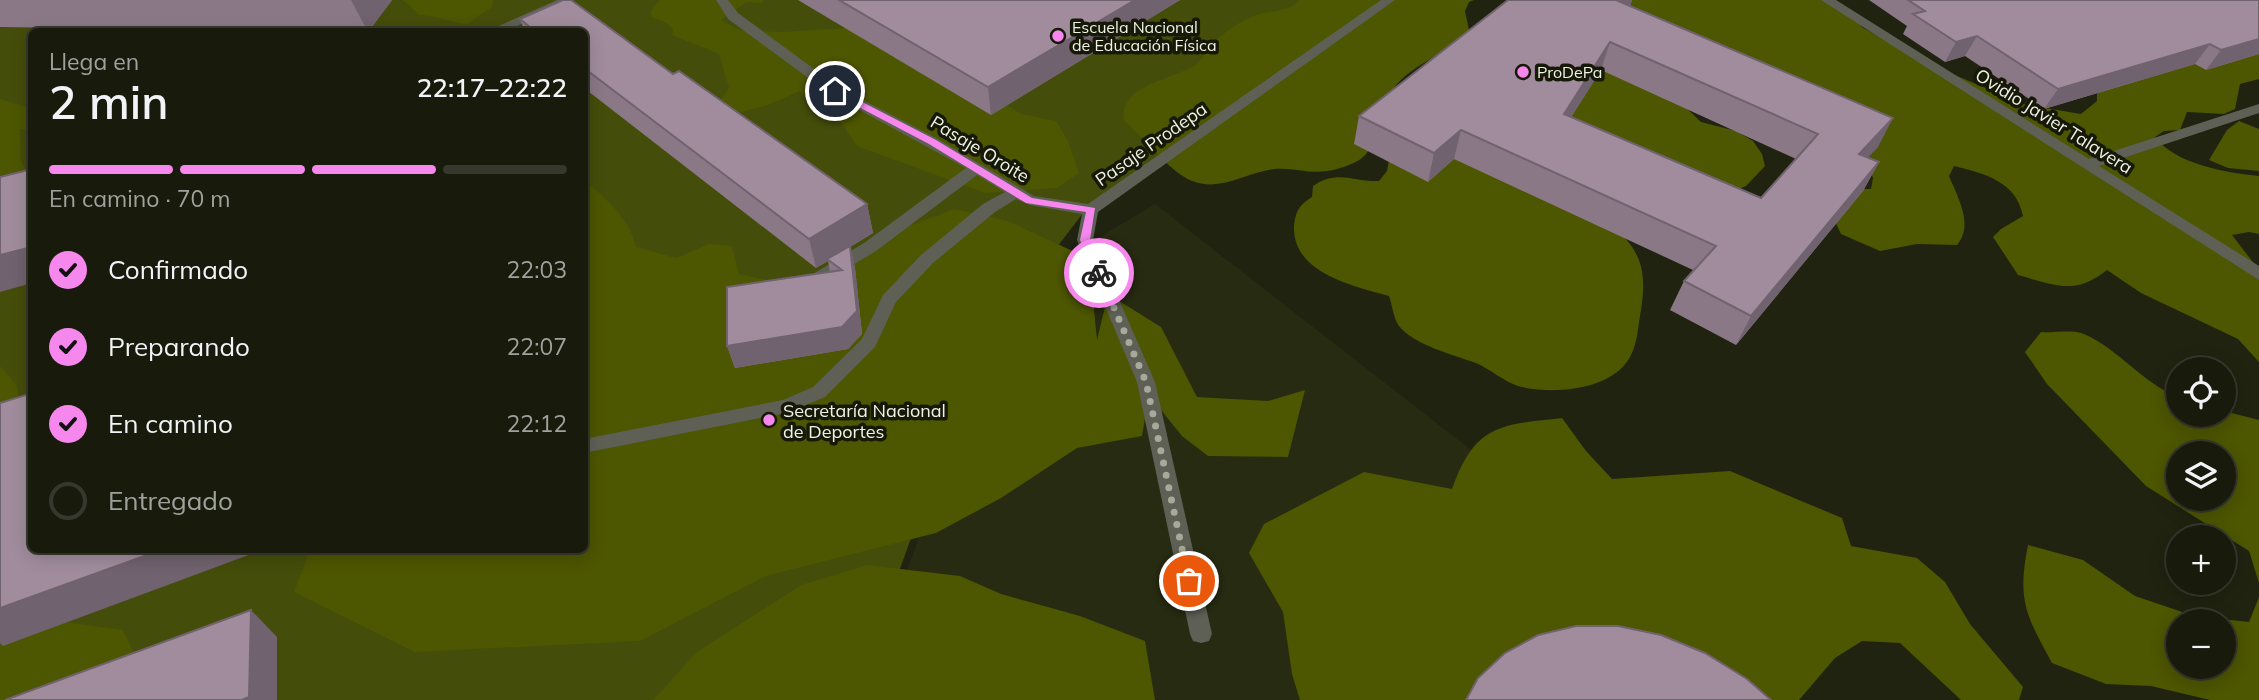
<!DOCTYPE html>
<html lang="es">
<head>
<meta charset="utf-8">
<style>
	:root { --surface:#181a0c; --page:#212315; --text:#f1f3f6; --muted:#9fa19d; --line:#36382d; --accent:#f688ed }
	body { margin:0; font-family:Mulish,sans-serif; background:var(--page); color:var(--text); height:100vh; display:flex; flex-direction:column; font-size:26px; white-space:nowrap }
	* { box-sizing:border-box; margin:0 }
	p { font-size:23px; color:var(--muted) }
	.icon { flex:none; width:38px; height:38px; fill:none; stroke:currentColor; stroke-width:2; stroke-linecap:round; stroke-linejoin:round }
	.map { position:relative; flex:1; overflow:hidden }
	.sheet { position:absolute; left:28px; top:28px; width:560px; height:525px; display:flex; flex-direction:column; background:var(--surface); border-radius:10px; box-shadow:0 4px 18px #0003,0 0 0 2px var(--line) }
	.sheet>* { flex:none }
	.tools { position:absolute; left:2166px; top:357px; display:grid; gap:14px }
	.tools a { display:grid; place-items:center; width:70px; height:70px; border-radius:50%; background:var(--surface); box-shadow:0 4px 18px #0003,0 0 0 2px var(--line); font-size:35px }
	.pin { position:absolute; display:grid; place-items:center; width:60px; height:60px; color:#fff; margin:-30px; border:4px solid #fff; border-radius:50%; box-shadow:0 2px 7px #0007 }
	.courier { position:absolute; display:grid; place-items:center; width:70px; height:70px; margin:-35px; border:5px solid #f688ed; border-radius:50%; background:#fff; color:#222; box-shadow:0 2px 9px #0007 }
	.head em { font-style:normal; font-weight:600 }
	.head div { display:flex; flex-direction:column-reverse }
	.head { display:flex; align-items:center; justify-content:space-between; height:119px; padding:0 21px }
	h1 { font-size:46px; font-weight:600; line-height:52px }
	.bar { display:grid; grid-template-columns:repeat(4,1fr); gap:10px 7px; align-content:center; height:84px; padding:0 21px }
	.bar i { height:9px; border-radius:5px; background:var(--line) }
	.bar .selected { background:var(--accent) }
	.bar p { grid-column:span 4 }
	ol { padding:0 21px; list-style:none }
	li { display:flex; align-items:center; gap:21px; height:77px }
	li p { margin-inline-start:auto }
	li .icon { padding:7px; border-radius:50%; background:var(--accent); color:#111; stroke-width:4 }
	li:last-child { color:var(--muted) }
	li i { width:38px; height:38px; border:4px solid var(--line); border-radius:50% }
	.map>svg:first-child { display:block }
	.built { fill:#272b11 }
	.green { fill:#454d0a; fill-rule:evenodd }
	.forest { fill:#4d5600; fill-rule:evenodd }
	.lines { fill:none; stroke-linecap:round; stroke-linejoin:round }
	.lane { fill:#5e6056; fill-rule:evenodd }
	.street { fill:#5e6056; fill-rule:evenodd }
	.wall { fill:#8a7887; fill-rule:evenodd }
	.shaded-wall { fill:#70626e }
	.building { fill:#a08c9d; stroke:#70626e; stroke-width:2; fill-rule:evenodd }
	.route { fill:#f688ed }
	.done { stroke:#a7aa9a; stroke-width:7; stroke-dasharray:0 12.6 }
	.poi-dot { fill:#f688ed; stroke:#161907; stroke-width:2.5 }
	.labels { text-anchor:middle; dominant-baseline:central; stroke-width:7; stroke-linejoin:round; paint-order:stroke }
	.far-poi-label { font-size:16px; fill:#eff2e5; stroke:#161907; text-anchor:start }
	.street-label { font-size:18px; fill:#eff2e5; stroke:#161907 }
	.poi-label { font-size:18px; fill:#eff2e5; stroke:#161907; text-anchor:start }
</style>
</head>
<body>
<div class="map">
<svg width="2259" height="700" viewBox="0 0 2259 700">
	<rect width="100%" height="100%" fill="#202310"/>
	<path class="built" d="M 1155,204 L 1793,700 L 754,700 L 900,590 L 1007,292 Z"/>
	<path class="green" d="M 0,0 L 1387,0 L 1090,204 L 1057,247 L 1001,290 L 893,588 L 743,700 L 0,700 ZM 32,32 L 584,32 L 584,550 L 32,550 Z"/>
	<g class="forest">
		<path d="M 403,0 L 493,0 L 492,7 L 467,24 C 450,22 436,16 419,15 Z"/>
		<path d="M 659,0 L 763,0 L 762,3 L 747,2 L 721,20 L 740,30 L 781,32 L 862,27 L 1002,101 L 1021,114 L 1056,121 L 1068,141 L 1079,173 L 1057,188 L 985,193 L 857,146 L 842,124 L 799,91 C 780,101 734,121 714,108 L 729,88 L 719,54 L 672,35 L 673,29 L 666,23 L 652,17 L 650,12 Z"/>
		<path d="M 1299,0 L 1474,0 L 1469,2 L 1465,11 L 1469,30 L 1465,40 C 1439,56 1405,68 1389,95 C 1378,113 1379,144 1362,158 C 1355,164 1336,170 1327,171 C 1309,174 1292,167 1274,169 C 1245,173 1221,192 1192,181 C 1167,170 1146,139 1124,121 C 1119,84 1173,80 1197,64 L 1203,56 L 1203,52 C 1218,37 1233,25 1253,16 C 1267,10 1289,13 1299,0 Z"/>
		<path d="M 1587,0 L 1826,0 L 1855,17 L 1862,27 L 1876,35 L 1952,74 L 2027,105 L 2081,114 L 2097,101 L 2097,93 L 2259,32 L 2259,79 L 2240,84 L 2235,109 L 2224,114 L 2187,112 L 2180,130 L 2164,131 L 2155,137 C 2175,164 2227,173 2259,176 L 2259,234 L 2249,232 L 2232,235 L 2259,270 L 2259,362 L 2238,339 L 2141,293 L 2107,270 C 2075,296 2054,285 2018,275 L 1993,237 L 2001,229 L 2023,216 C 2016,181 1985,174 1954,166 L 1949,176 C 1958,198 1974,225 1957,245 L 1917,244 L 1880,251 L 1841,234 L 1831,213 L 1853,189 L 1871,189 L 1873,178 L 1869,167 L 1680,102 L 1701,122 L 1736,131 L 1753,141 L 1762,154 L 1765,166 L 1746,186 L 1732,192 L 1619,232 C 1644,255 1646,278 1641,310 C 1638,325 1638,343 1630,357 C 1612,391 1551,395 1518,386 C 1503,381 1490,369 1476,363 C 1454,355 1414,345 1399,326 C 1394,320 1392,304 1389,296 C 1354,286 1294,274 1294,228 C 1295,212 1299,205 1312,197 L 1313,186 C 1337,169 1353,182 1379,181 L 1387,171 L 1389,160 Z"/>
		<path d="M 0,99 L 32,109 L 31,129 L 20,129 L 21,162 L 31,178 L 0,270 Z"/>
		<path d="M 2239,121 L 2259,129 L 2259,171 L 2228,168 L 2209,160 L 2227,130 Z"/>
		<path d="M 585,181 C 607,199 630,219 636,247 L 676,258 L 709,244 L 732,246 L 739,274 L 766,280 L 845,350 L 861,325 L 857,291 L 830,279 L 878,238 L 954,209 L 1008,221 L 1094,261 L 1094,310 L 1097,340 L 1108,294 L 1161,327 L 1197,397 L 1268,401 L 1305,390 L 1288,457 L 1208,456 L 1182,436 L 1149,395 L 1142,436 L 1077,448 L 1001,498 L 936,533 L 766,576 L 640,641 L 415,652 L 294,592 L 310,550 L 584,550 Z"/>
		<path d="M 2041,332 C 2053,333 2073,329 2084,334 C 2119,349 2143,384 2179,397 L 2179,415 L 2224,415 L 2224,411 L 2259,420 L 2259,583 L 2249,551 L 2146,486 L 2047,384 L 2025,352 ZM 2179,453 L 2224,453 L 2224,499 L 2179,499 Z"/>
		<path d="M 0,366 L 17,386 L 32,550 L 66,622 L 123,630 L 136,658 L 72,700 L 0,700 Z"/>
		<path d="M 1562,418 L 1586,451 L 1612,479 L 1730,471 L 1842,518 L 1851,546 L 1917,558 L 1945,582 L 1970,624 L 2023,687 L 2019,700 L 1961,700 L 1900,643 L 1862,641 L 1835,658 L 1799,700 L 1300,700 L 1292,674 L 1283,612 L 1249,553 L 1264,524 L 1364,472 L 1452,489 C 1475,424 1500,425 1562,418 Z"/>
		<path d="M 2028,545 L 2083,560 L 2135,596 L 2194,616 L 2249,622 L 2259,597 L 2259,700 L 2210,700 L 2151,686 L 2106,684 L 2052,663 C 2026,615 2017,601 2028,545 ZM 2179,621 L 2224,621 L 2224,667 L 2179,667 Z"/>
		<path d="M 867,565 L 960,576 L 1001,594 L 1080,616 L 1145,641 L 1155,700 L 653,700 L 697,652 L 801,585 Z"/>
	</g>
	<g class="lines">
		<g class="lane">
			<path d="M 557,0 L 574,0 L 504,32 L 485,32 Z"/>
			<path d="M 716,0 L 728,0 L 738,13 L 840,88 L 938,139 L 1034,196 L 1088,204 L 1381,0 L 1395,0 L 1098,212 L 1093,240 L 1155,382 L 1212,634 L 1209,641 L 1201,643 L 1193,641 L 1190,634 L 1137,382 L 1077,240 L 1082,214 L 1030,205 L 1016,199 L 995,212 L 933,263 L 896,302 L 875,347 L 825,397 L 786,413 L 584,453 L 584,439 L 783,400 L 813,387 L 862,339 L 883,295 L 921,255 L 983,204 L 1005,192 L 977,175 L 876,251 L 815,288 L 803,288 L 801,284 L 803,280 L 864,243 L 966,168 L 830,94 L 728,19 Z"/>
		</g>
		<path class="street" d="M 1821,0 L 1836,0 L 2089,159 L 2259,104 L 2259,113 L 2099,166 L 2259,266 L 2259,280 Z"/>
	</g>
	<g class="wall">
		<path d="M 0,0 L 392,0 L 368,32 L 0,27 Z"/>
		<path d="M 563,0 L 571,0 L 673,74 L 679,71 L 867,204 L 873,233 L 850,247 L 855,268 L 862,334 L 848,349 L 735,368 L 727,346 L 727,287 L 830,272 L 828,261 L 816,268 L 584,88 L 584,32 L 525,32 L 520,19 Z"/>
		<path d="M 798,0 L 1180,0 L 991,115 Z"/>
		<path d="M 1508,0 L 1632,0 L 1630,6 L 1878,147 L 1867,157 L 1879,162 L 1863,191 L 1736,345 L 1670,310 L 1684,281 L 1693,270 L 1454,159 L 1428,182 L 1354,144 L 1359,116 ZM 1601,70 L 1796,159 L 1761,198 L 1571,117 Z"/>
		<path d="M 1869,0 L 2259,0 L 2259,54 L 2206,70 L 2195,64 L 2044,109 L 1965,56 L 1945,62 L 1903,34 L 1907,26 Z"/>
	</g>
	<g class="shaded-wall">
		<path d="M 351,0 L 392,0 L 368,32 Z"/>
		<path d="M 1135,0 L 1180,0 L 991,115 L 988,87 Z"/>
		<path d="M 1615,0 L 1632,0 L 1630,7 Z"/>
		<path d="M 1977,36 L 1965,56 L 1945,62 L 1956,42 Z"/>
		<path d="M 2259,39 L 2259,54 L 2206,70 L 2221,50 Z"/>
		<path d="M 1610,42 L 1601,70 L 1555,143 L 1564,114 Z"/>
		<path d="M 2210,44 L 2195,64 L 2044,109 L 2058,89 Z"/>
		<path d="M 1893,118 L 1878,147 L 1844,183 L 1859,154 Z"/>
		<path d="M 1461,130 L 1454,159 L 1428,182 L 1434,153 Z"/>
		<path d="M 1879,162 L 1863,191 L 1736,345 L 1751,316 Z"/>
		<path d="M 867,204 L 873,233 L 850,247 L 855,268 L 862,334 L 848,349 L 735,368 L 727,346 L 842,327 L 850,247 L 827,259 L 828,261 L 816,268 L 809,239 Z"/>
		<path d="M 32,247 L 32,283 L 0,292 L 0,255 Z"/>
		<path d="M 161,550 L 262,550 L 3,646 L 0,643 L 0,608 Z"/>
		<path d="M 251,610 L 277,637 L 277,700 L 242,700 Z"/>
	</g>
	<g class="building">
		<path d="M 563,0 L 571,0 L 673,74 L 679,71 L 867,204 L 809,239 L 584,68 L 584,32 L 536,32 L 520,19 Z"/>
		<path d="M 839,0 L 1135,0 L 988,87 Z"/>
		<path d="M 1508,0 L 1616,0 L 1893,118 L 1859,154 L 1879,162 L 1751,316 L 1684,281 L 1716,246 L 1461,130 L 1434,153 L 1359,116 ZM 1610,42 L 1818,134 L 1761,198 L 1564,114 Z"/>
		<path d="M 1908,0 L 2259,0 L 2259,39 L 2221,50 L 2210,44 L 2058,89 L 1977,36 L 1956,42 L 1913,14 L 1925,11 Z"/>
		<path d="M 32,169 L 32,247 L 0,255 L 0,177 Z"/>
		<path d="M 850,246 L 857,311 L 842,327 L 727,346 L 727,287 L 842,270 L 827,259 Z"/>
		<path d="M 32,393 L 32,550 L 161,550 L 0,608 L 0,403 Z"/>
		<path d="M 251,610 L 249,697 L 242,700 L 5,700 Z"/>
		<path d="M 1576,626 L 1618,626 L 1661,635 L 1705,653 L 1747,679 L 1771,700 L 1466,700 L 1478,678 L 1505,653 L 1538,635 Z"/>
	</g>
	<path class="route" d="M 835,88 L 936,140 L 1032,198 L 1095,208 L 1090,240 L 1105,273 L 1103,276 L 1095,276 L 1080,240 L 1086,212 L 1026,203 L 929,144 L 832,93 L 831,91 Z"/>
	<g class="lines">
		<path class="done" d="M 1099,273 L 1146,382 L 1189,581"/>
	</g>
	<g class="poi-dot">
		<circle cx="1058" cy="36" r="7"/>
		<circle cx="1523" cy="72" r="7"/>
		<circle cx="769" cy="420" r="7"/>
	</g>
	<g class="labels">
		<g class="far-poi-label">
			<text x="1072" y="27">Escuela Nacional<tspan x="1072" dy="18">de Educación Física</tspan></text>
			<text x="1537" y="72">ProDePa</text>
		</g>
		<g class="street-label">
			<text transform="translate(2054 121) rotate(32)">Ovidio Javier Talavera</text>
			<text transform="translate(1151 144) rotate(-35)">Pasaje Prodepa</text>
			<text transform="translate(980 149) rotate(31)">Pasaje Oroite</text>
		</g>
		<g class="poi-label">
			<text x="783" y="410">Secretaría Nacional<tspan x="783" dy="21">de Deportes</tspan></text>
		</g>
	</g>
</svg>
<div class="tools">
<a><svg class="icon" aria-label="locate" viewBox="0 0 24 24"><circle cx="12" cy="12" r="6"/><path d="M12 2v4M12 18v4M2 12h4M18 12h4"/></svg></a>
<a><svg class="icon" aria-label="layers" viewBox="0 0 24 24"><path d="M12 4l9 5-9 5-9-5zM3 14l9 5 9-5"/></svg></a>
<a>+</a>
<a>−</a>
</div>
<div class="pin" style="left:1189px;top:581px;background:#ea580c"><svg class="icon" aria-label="bag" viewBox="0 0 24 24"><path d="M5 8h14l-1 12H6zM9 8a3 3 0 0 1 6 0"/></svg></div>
<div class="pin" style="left:835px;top:91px;background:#1f2937"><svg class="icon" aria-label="home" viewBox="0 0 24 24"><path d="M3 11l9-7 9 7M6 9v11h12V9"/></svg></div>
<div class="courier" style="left:1099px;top:273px"><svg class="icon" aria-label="bike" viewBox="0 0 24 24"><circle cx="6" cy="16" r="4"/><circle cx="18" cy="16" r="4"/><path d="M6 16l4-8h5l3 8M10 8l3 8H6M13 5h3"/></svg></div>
<section class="sheet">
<div class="head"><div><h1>2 min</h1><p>Llega en</p></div><em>22:17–22:22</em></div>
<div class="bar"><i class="selected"></i><i class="selected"></i><i class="selected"></i><i></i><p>En camino · 70 m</p></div>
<ol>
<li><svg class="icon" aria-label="check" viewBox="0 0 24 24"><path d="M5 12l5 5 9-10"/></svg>Confirmado<p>22:03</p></li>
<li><svg class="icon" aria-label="check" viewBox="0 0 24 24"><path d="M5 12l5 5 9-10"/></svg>Preparando<p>22:07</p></li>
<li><svg class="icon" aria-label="check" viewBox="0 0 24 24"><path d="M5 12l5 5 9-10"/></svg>En camino<p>22:12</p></li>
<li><i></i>Entregado</li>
</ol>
</section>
</div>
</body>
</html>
